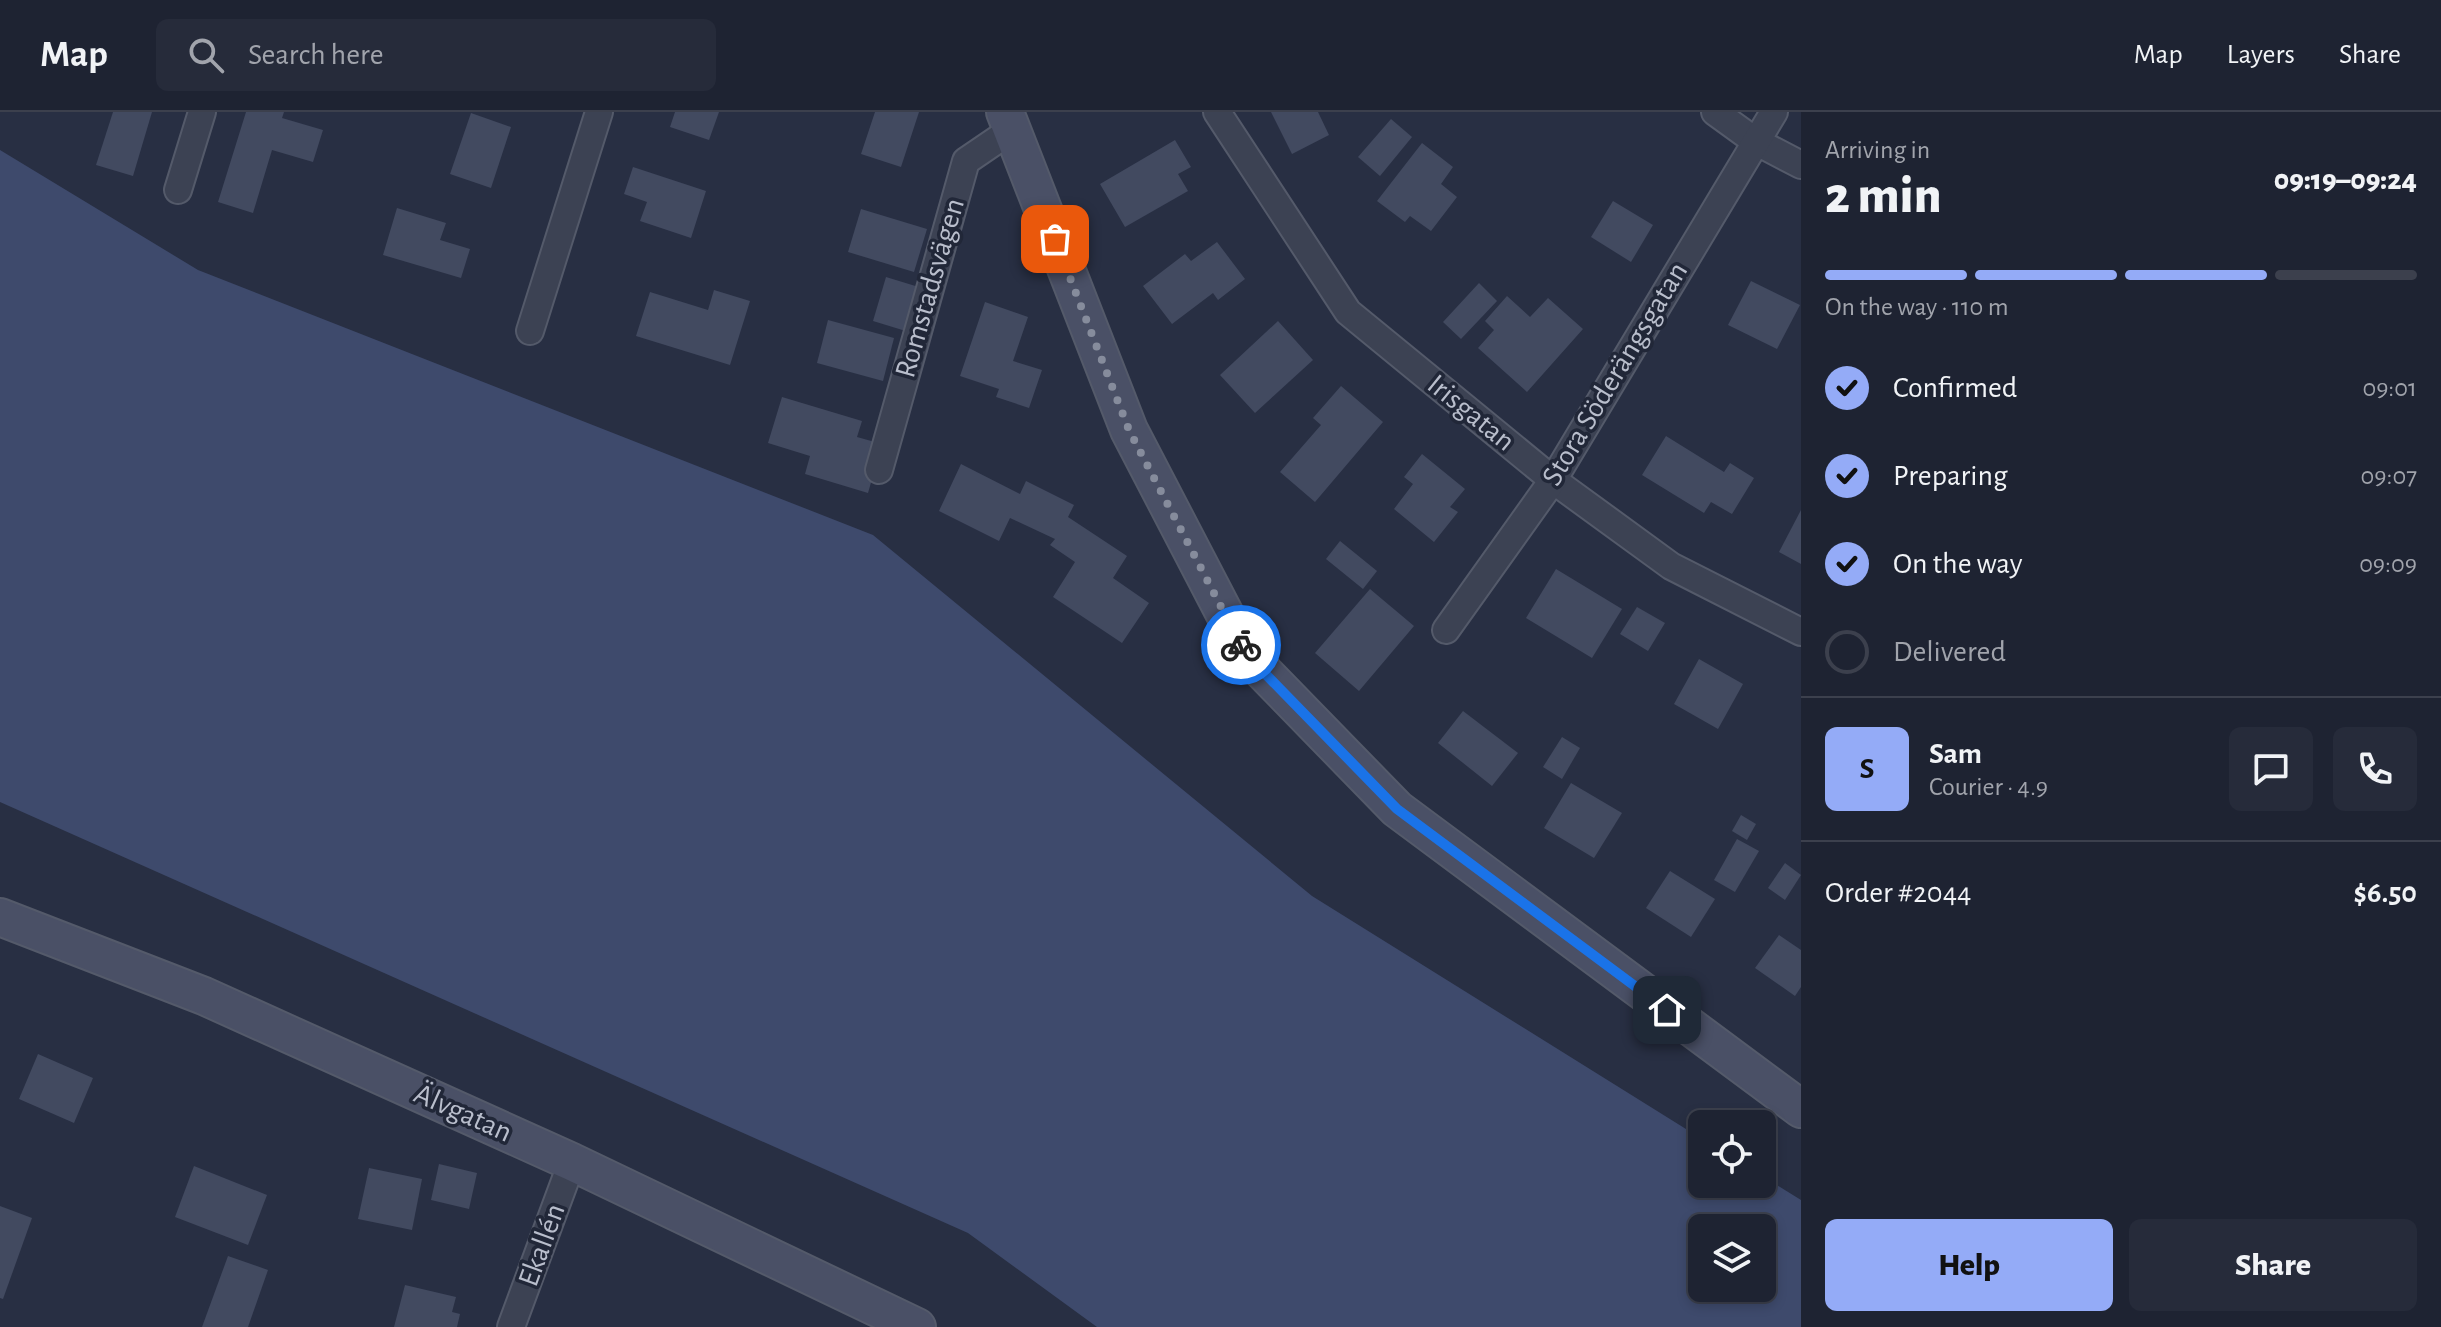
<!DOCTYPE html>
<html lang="en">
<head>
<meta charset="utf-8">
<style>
	:root { --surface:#1e2332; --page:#262b3a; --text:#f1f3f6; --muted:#a1a4ac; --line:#3c404d; --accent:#94abf7 }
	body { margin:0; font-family:"Alegreya Sans",sans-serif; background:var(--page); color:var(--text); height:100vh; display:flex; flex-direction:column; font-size:30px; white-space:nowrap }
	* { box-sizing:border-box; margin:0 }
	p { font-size:26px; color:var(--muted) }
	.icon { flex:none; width:44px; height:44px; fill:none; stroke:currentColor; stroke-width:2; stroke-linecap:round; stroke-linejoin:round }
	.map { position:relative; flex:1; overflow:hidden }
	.panel { display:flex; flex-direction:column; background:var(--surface); width:640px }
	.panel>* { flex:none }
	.tools { position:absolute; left:1688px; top:998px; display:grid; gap:16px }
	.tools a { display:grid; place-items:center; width:88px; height:88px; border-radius:12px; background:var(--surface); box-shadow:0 4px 12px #0003,0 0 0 2px var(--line); font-size:40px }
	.pin { position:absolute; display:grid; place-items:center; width:68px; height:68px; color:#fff; margin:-34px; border-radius:16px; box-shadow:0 4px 12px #0006 }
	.courier { position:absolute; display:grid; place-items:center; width:80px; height:80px; margin:-40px; border:6px solid #1a73e8; border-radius:50%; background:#fff; color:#222; box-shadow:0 2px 10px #0007 }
	.overview em { font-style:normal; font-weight:800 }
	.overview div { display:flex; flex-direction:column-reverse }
	.overview { display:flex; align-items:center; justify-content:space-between; height:136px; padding:0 24px }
	h1 { font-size:52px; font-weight:800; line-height:60px }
	.bar { display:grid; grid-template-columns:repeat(4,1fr); gap:12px 8px; align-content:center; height:96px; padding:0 24px }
	.bar i { height:10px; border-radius:6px; background:var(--line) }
	.bar .active { background:var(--accent) }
	.bar p { grid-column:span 4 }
	.line { display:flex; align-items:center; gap:20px; padding:0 24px; border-top:2px solid var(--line) }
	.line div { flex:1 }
	.round { display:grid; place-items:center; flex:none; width:84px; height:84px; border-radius:12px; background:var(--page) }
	ol { padding:0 24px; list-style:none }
	li { display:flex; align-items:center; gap:24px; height:88px }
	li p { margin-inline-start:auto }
	li .icon { padding:8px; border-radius:50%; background:var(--accent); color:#111; stroke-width:4 }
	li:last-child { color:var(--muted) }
	li i { width:44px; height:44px; border:4px solid var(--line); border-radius:50% }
	.cta { display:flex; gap:16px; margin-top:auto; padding:16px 24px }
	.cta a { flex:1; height:92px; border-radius:12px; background:var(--accent); color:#111; font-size:32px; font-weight:800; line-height:92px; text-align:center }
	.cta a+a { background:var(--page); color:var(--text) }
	header { display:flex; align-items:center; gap:48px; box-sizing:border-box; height:112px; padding:0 40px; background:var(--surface); border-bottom:2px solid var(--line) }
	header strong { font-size:38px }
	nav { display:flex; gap:44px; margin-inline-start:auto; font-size:28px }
	.search { width:560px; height:72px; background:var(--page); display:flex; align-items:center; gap:20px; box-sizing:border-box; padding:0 28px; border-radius:12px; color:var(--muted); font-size:30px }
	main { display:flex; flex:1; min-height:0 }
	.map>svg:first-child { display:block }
	.water { fill:#3e4a6c; fill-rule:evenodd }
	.building { fill:#424a60 }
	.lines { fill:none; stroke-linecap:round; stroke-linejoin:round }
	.street-casing { stroke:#545a6a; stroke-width:30 }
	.secondary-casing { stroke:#545a6a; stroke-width:40 }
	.street { stroke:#3c4253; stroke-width:26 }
	.secondary { stroke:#4a5066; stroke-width:36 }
	.done { stroke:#868c9c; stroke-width:8; stroke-dasharray:0 14.4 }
	.route { stroke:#1a73e8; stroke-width:10 }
	.labels { text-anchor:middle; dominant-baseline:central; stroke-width:7; stroke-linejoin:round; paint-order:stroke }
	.street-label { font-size:30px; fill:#b9becc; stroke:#212738 }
</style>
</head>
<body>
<header>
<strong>Map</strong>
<div class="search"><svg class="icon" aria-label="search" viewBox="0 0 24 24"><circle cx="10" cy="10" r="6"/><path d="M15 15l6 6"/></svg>Search here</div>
<nav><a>Map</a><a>Layers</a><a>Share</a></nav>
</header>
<main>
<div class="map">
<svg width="1801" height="1215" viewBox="0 0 1801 1215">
	<rect width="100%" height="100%" fill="#282f43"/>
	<path class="water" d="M 0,38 L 198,158 L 873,423 L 1312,784 L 1702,1027 L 1702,1072 L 1762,1072 L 1762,1064 L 1801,1088 L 1801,1215 L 1097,1215 L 968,1121 L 0,690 ZM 1702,1116 L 1762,1116 L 1762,1176 L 1702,1176 Z"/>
	<g class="building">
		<path d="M 113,0 L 152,0 L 133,64 L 96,53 Z"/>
		<path d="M 246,0 L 284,0 L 282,6 L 323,18 L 313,50 L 272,38 L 253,101 L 218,90 Z"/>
		<path d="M 675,0 L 719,0 L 709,28 L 670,15 Z"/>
		<path d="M 875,0 L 919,0 L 901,55 L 861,42 Z"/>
		<path d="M 1271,0 L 1318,0 L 1329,23 L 1292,42 Z"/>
		<path d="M 471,1 L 511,15 L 491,76 L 450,62 Z"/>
		<path d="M 1391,7 L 1412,25 L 1380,64 L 1358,45 Z"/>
		<path d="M 1175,28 L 1191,55 L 1178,62 L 1188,79 L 1125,115 L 1100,72 Z"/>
		<path d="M 1422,31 L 1453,55 L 1441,72 L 1457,85 L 1431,119 L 1410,104 L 1405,110 L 1377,89 Z"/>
		<path d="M 633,55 L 706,79 L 691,126 L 640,109 L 647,90 L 624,82 Z"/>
		<path d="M 1613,89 L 1653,113 L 1631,150 L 1591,125 Z"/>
		<path d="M 397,96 L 446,111 L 440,128 L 470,137 L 461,166 L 383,143 Z"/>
		<path d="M 861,97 L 927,117 L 914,160 L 848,140 Z"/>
		<path d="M 1217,130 L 1245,167 L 1218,188 L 1213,181 L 1172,212 L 1143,174 L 1185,142 L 1191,149 Z"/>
		<path d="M 886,165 L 922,176 L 909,220 L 873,209 Z"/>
		<path d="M 1751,169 L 1800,193 L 1777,237 L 1728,213 Z"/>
		<path d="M 1479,171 L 1497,189 L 1461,227 L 1443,210 Z"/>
		<path d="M 714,178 L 750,189 L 730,253 L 636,224 L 650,180 L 708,198 Z"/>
		<path d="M 1507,184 L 1530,205 L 1548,186 L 1583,217 L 1527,280 L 1478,236 L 1494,218 L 1485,209 Z"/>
		<path d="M 985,190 L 1028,205 L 1013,249 L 1042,258 L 1029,296 L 996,285 L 999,277 L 960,264 Z"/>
		<path d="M 828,208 L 894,226 L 883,269 L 817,251 Z"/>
		<path d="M 1278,209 L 1313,248 L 1255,301 L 1220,263 Z"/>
		<path d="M 1341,274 L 1383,310 L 1315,390 L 1280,360 L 1321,313 L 1313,306 Z"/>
		<path d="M 782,285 L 862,309 L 857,325 L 882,332 L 868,381 L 805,362 L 810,344 L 768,331 Z"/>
		<path d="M 1666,324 L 1724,360 L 1730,351 L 1754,366 L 1732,402 L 1711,390 L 1704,401 L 1642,363 Z"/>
		<path d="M 1422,342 L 1465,377 L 1450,395 L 1458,400 L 1434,430 L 1394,397 L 1413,372 L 1404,365 Z"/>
		<path d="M 961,352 L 1020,382 L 1026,369 L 1074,393 L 1068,405 L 1127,444 L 1113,466 L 1149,491 L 1122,531 L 1053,485 L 1075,450 L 1050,433 L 1055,427 L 1010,406 L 999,429 L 939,399 Z"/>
		<path d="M 1801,398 L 1801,452 L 1779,440 Z"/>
		<path d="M 1340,429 L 1377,459 L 1363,477 L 1326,447 Z"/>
		<path d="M 1556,457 L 1622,497 L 1592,546 L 1526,506 Z"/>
		<path d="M 1370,477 L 1414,514 L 1359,579 L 1315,541 Z"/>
		<path d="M 1637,495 L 1665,511 L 1648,539 L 1620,522 Z"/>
		<path d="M 1699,547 L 1743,572 L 1718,617 L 1674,592 Z"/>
		<path d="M 1463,599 L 1518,641 L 1492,674 L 1438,631 Z"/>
		<path d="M 1562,625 L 1580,636 L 1562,667 L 1543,655 Z"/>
		<path d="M 1571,671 L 1622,701 L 1594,746 L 1544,716 Z"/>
		<path d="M 1741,703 L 1756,712 L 1747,728 L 1732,719 Z"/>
		<path d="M 1737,727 L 1759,739 L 1735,780 L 1714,768 Z"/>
		<path d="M 1785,751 L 1801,763 L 1785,788 L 1768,776 Z"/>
		<path d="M 1670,759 L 1715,787 L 1691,825 L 1646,796 Z"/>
		<path d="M 1779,823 L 1801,838 L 1801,875 L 1795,884 L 1755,856 Z"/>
		<path d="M 38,942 L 93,966 L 74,1011 L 19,987 Z"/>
		<path d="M 439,1052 L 477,1061 L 469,1097 L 431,1088 Z"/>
		<path d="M 194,1054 L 267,1083 L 248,1133 L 175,1105 Z"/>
		<path d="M 369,1056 L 422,1067 L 412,1118 L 358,1107 Z"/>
		<path d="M 0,1094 L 32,1106 L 3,1187 L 0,1186 Z"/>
		<path d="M 228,1144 L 268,1158 L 248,1215 L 202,1215 Z"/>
		<path d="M 405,1173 L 456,1185 L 452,1200 L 460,1202 L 457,1215 L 394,1215 Z"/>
	</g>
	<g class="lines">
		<g class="street-casing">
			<g id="street">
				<path d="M 1217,0 L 1348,200 L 1553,368 L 1671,454 L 1801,520"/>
				<path d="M 1715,0 L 1755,29 L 1801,53"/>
				<path d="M 178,78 L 202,0"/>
				<path d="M 530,219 L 599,0"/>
				<path d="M 879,358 L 966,49 L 1013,17"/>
				<path d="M 1446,518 L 1553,368 L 1774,0"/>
				<path d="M 511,1215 L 572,1050"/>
			</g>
		</g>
		<g class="secondary-casing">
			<g id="secondary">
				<path d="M 1005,0 L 1129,318 L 1245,541 L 1397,697 L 1801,997"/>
				<path d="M 0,805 L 204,884 L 572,1050 L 917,1215"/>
			</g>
		</g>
		<use href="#street" class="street"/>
		<use href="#secondary" class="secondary"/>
	</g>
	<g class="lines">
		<path class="done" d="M 1055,127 L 1129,318 L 1241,533"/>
		<path class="route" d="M 1241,533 L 1245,541 L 1397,697 L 1667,898"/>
	</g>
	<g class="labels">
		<g class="street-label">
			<text transform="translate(930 176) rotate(-74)">Romstadsvägen</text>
			<text transform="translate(1615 262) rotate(-59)">Stora Söderängsgatan</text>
			<text transform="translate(1471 301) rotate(39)">Irisgatan</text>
			<text transform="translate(463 1001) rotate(24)">Älvgatan</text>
			<text transform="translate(542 1133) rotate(-70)">Ekallén</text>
		</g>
	</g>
</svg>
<div class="tools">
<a><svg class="icon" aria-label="locate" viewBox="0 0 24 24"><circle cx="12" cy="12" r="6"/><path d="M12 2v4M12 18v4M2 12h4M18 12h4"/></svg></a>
<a><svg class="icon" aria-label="layers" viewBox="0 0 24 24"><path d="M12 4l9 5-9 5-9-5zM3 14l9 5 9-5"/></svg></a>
</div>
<div class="pin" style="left:1055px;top:127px;background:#ea580c"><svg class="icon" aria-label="bag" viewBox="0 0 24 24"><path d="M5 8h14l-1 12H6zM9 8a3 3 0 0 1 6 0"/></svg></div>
<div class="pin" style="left:1667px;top:898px;background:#1f2937"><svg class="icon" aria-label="home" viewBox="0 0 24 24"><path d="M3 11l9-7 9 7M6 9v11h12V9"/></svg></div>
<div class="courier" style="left:1241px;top:533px"><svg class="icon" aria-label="bike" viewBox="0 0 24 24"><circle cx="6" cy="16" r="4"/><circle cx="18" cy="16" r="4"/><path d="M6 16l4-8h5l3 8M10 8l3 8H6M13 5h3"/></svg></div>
</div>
<section class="panel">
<div class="overview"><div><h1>2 min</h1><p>Arriving in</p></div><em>09:19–09:24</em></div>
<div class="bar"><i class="active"></i><i class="active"></i><i class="active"></i><i></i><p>On the way · 110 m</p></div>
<ol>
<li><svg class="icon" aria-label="check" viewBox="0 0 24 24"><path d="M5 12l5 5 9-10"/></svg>Confirmed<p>09:01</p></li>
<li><svg class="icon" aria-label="check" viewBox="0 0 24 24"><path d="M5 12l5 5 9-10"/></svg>Preparing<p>09:07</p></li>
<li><svg class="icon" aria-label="check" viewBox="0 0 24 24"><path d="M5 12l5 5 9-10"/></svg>On the way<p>09:09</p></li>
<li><i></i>Delivered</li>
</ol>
<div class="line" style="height:144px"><b class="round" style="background:var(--accent);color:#111">S</b><div><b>Sam</b><p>Courier · 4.9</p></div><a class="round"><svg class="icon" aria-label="chat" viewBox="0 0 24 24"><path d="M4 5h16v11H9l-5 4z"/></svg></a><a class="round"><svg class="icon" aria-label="phone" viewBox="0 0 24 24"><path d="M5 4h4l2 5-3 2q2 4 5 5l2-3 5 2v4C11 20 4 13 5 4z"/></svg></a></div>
<div class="line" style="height:104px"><div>Order #2044</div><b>$6.50</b></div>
<div class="cta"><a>Help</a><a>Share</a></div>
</section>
</main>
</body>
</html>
